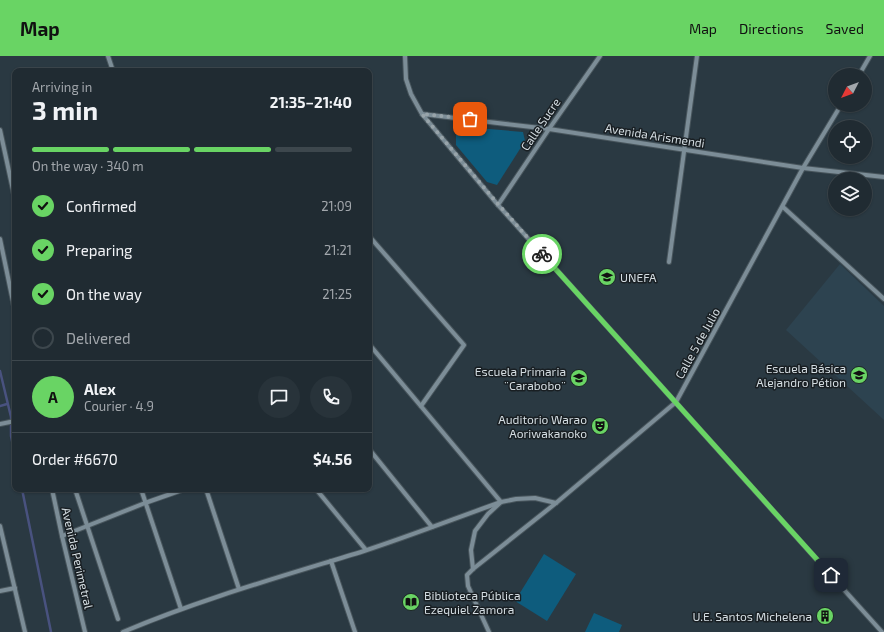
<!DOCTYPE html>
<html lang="en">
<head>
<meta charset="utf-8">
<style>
	:root { --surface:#202b32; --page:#28333a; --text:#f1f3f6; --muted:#a2a7ac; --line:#3d474d; --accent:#69d464 }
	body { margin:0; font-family:"Exo 2",sans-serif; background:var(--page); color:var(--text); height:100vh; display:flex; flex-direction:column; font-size:15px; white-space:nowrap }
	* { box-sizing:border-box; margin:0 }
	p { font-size:13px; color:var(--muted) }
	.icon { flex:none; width:22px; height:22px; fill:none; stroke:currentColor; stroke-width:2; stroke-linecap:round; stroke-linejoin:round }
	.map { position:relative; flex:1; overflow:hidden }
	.panel { position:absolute; left:12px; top:12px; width:360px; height:424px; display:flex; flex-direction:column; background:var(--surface); border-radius:8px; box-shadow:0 1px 3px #0004,0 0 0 1px var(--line) }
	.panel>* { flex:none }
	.needle { width:26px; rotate:228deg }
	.buttons { position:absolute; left:828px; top:12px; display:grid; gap:8px }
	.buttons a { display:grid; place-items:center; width:44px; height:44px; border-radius:50%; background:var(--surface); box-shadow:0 1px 3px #0004,0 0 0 1px var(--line); font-size:20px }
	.pin { position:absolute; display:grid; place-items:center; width:34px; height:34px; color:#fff; margin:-17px; border-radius:8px; box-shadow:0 2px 6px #0006 }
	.courier { position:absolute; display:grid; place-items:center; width:40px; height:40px; margin:-20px; border:3px solid #69d464; border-radius:50%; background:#fff; color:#222; box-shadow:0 1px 5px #0007 }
	.head em { font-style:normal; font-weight:700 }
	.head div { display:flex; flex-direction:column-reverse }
	.head { display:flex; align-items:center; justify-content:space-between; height:68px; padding:0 20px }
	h1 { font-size:26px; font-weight:700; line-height:30px }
	.bar { display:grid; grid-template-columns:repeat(4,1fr); gap:6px 4px; align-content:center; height:48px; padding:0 20px }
	.bar i { height:5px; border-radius:3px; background:var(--line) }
	.bar .on { background:var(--accent) }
	.bar p { grid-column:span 4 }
	.line { display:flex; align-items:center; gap:10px; padding:0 20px; border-top:1px solid var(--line) }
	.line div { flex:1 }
	.round { display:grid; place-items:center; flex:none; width:42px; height:42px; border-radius:21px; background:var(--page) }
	ol { padding:0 20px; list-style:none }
	li { display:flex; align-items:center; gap:12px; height:44px }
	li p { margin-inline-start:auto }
	li .icon { padding:4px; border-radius:50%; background:var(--accent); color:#111; stroke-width:4 }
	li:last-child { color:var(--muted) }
	li i { width:22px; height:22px; border:2px solid var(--line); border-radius:50% }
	header { display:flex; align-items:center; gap:24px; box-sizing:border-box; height:56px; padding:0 20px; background:var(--accent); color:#111 }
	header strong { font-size:19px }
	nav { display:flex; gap:22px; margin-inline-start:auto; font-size:14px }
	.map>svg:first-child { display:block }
	.built { fill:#2d4350 }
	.green { fill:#0e5c7d }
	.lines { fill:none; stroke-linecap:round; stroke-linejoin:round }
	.stream { stroke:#49527f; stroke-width:2.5 }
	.minor-casing { stroke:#48555c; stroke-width:6 }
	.minor { stroke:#7c8d97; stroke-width:4 }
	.done { stroke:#98a4aa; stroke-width:4; stroke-dasharray:0 7.2 }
	.route { stroke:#69d464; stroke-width:5 }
	.labels { text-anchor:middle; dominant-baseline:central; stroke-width:3; stroke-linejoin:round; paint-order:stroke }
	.street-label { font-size:12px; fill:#d4dde2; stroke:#191f23 }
	.poi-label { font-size:12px; fill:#d4dde2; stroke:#191f23; text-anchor:end }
</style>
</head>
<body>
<header>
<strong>Map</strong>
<nav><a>Map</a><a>Directions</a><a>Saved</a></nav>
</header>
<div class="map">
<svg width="884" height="576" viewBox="0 0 884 576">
	<rect width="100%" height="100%" fill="#2a3942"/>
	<path class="built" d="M 840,208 L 884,250 L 884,364 L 786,274 Z"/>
	<g class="green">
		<path d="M 466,71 L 523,76 L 525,85 L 497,129 L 487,126 L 456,89 L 456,74 Z"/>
		<path d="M 544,498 L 576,518 L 547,565 L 515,545 Z"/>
		<path d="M 594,557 L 622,569 L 619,576 L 585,576 Z"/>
	</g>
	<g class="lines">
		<g class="stream">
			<path d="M 0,315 L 11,361 L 11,380 L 15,399"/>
			<path d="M 0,350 L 7,348"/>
			<path d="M 22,433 L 51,576"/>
		</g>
		<g class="minor-casing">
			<g id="minor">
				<path d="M 108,0 L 113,15"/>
				<path d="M 405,0 L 406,23 L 411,38 L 422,58 L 498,149 L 882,576"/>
				<path d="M 859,19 L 870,0"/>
				<path d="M 422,58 L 549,73 L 803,112 L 884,121"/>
				<path d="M 0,74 L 15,143"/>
				<path d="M 498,149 L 549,73 L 600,0"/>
				<path d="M 783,151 L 884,243"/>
				<path d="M 369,180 L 464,289 L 421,350"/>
				<path d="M 0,183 L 15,255"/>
				<path d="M 669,206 L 697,0"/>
				<path d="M 369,288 L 501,446 L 488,458 L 475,475 L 471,494 L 473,513"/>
				<path d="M 0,368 L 15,365"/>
				<path d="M 369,393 L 432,471"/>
				<path d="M 52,433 L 62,480 L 85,576"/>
				<path d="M 75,433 L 118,563"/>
				<path d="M 141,433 L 181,553"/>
				<path d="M 206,433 L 239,533"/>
				<path d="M 316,433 L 366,494"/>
				<path d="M 0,470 L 25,576"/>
				<path d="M 62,480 L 145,447 L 185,433"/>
				<path d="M 331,505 L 355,576"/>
				<path d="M 0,535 L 15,532"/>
				<path d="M 123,576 C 201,543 283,520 364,495 C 410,480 456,462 501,446 L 516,443 L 535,442 L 556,447"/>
				<path d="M 489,576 L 468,530 L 467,519 L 473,513 L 556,447 L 676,346 L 803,112 L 841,49"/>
			</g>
		</g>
		<use href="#minor" class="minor"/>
	</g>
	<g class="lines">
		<path class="done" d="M 470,63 L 422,58 L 498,148 L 542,198"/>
		<path class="route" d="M 542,198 L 831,519"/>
	</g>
	<defs>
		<g id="university-disc" transform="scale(0.9)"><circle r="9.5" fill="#69d464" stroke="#191f23"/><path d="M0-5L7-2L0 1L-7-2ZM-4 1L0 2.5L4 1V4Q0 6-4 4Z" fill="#111"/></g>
		<g id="school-disc" transform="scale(0.9)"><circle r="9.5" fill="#69d464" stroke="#191f23"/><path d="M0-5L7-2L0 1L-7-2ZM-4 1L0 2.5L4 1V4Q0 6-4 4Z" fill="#111"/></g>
		<g id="theatre-disc" transform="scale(0.9)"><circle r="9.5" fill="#69d464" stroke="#191f23"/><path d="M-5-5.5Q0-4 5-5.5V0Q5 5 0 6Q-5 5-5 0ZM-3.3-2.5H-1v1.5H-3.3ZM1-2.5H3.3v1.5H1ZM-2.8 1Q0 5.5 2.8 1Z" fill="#111"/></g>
		<g id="library-disc" transform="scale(0.9)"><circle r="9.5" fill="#69d464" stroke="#191f23"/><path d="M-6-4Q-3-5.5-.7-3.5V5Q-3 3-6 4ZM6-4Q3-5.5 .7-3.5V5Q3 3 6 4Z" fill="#111"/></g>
		<g id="building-disc" transform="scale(0.9)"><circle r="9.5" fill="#69d464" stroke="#191f23"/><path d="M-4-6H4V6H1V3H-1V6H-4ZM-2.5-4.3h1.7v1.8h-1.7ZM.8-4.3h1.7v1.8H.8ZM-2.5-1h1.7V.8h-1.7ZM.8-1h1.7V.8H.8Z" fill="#111"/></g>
	</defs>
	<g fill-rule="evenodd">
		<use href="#university-disc" x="607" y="221"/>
		<use href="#school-disc" x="859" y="319"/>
		<use href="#school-disc" x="579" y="322"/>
		<use href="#theatre-disc" x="600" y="370"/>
		<use href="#library-disc" x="411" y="546"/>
		<use href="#building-disc" x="825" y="560"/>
	</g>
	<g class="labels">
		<g class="street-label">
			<text transform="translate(540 68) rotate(-56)">Calle Sucre</text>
			<text transform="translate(655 79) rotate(9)">Avenida Arismendi</text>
			<text transform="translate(697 287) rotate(-61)">Calle 5 de Julio</text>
			<text transform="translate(78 502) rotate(77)">Avenida Perimetral</text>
		</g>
		<g class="poi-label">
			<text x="620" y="221" text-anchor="start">UNEFA</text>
			<text x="846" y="312">Escuela Básica<tspan x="846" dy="14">Alejandro Pétion</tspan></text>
			<text x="566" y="315">Escuela Primaria<tspan x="566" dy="14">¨Carabobo¨</tspan></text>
			<text x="587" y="363">Auditorio Warao<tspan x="587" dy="14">Aoriwakanoko</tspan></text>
			<text x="424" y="539" text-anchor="start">Biblioteca Pública<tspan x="424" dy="14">Ezequiel Zamora</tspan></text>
			<text x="812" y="560">U.E. Santos Michelena</text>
		</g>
	</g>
</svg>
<div class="buttons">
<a><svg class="needle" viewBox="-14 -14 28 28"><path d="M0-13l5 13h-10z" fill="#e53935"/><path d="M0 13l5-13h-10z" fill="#a2a7ac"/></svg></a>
<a><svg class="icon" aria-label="locate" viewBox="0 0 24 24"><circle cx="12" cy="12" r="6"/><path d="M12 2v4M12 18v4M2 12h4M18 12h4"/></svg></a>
<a><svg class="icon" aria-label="layers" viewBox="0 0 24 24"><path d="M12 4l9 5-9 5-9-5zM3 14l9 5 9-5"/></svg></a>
</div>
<div class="pin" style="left:470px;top:63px;background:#ea580c"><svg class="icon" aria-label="bag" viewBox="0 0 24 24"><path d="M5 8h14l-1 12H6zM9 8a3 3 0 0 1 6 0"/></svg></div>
<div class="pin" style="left:831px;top:519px;background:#1f2937"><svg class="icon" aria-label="home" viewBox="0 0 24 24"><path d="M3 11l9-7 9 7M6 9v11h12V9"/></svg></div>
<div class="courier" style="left:542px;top:198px"><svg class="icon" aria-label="bike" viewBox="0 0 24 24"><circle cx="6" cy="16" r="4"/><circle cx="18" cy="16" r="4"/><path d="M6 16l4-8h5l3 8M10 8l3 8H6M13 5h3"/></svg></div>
<section class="panel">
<div class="head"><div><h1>3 min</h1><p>Arriving in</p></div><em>21:35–21:40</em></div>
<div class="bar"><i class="on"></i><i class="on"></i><i class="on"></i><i></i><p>On the way · 340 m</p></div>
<ol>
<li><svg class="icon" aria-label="check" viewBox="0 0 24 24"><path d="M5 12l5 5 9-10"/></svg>Confirmed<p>21:09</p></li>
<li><svg class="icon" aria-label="check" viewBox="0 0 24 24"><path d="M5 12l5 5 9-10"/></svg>Preparing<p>21:21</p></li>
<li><svg class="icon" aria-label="check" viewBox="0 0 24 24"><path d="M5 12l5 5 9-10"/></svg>On the way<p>21:25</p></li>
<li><i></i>Delivered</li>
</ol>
<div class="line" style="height:72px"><b class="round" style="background:var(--accent);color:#111">A</b><div><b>Alex</b><p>Courier · 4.9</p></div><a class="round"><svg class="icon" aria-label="chat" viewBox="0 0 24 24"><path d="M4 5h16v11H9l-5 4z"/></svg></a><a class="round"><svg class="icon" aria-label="phone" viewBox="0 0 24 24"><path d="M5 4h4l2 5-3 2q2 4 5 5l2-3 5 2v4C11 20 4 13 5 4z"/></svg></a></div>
<div class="line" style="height:52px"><div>Order #6670</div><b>$4.56</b></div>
</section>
</div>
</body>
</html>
